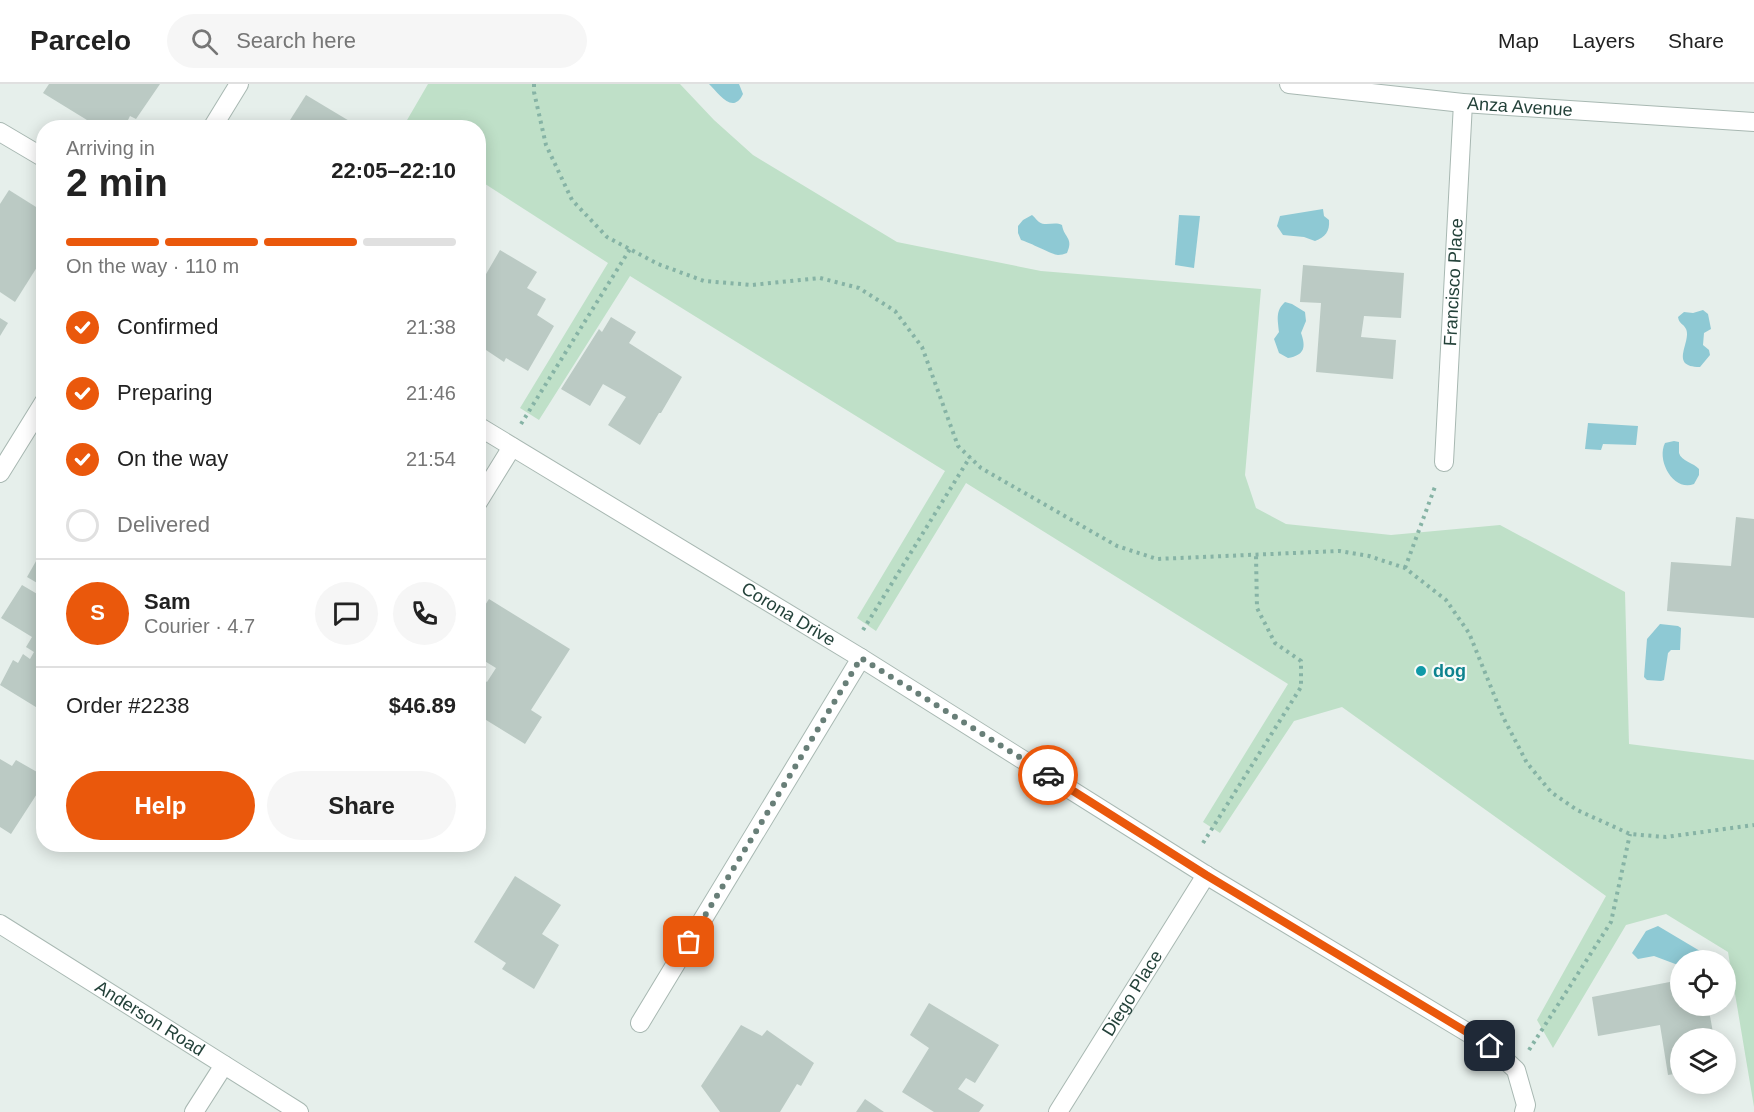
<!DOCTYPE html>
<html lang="en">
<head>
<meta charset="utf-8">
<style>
	:root { --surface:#fff; --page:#f6f6f6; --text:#222; --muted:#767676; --line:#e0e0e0; --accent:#ea580c }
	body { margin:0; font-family:Arial,sans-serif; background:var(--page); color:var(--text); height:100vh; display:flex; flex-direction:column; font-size:22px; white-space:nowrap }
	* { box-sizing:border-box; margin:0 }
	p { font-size:20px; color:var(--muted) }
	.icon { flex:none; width:33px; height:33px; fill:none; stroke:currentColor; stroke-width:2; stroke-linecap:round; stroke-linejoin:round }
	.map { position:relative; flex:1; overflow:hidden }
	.details { position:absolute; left:36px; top:36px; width:450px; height:732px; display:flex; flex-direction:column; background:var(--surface); border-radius:24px; box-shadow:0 3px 15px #0003 }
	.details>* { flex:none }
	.tools { position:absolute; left:1670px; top:866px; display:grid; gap:12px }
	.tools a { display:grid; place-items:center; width:66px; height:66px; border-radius:50%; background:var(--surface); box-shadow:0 3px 15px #0003; font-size:30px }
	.pin { position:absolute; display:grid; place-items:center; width:51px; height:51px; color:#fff; margin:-26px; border-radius:12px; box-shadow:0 3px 9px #0006 }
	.courier { position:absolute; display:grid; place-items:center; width:60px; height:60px; margin:-30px; border:4px solid #ea580c; border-radius:50%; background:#fff; color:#222; box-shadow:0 2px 8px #0007 }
	.head em { font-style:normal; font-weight:800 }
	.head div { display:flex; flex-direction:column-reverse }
	.head { display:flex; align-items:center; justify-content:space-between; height:102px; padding:0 30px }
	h1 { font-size:39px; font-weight:800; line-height:45px }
	.bar { display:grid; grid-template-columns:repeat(4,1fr); gap:9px 6px; align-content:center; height:72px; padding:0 30px }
	.bar i { height:8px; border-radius:4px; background:var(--line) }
	.bar .current { background:var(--accent) }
	.bar p { grid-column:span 4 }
	.line { display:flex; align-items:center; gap:15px; padding:0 30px; border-top:2px solid var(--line) }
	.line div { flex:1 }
	.round { display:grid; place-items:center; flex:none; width:63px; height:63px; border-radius:32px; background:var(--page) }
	ol { padding:0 30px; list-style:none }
	li { display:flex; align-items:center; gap:18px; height:66px }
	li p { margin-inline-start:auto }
	li .icon { padding:6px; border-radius:50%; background:var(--accent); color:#fff; stroke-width:4 }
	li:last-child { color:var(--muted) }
	li i { width:33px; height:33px; border:3px solid var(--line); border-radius:50% }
	.cta { display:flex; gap:12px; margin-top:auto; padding:12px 30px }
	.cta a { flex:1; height:69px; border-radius:36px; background:var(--accent); color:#fff; font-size:24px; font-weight:800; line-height:69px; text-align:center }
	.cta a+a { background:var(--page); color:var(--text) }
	header { display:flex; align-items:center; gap:36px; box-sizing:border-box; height:84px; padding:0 30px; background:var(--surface); border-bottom:2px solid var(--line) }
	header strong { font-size:28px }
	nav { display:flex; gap:33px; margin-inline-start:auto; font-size:21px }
	.search { width:420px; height:54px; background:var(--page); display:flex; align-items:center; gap:15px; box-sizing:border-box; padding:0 21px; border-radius:33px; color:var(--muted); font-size:22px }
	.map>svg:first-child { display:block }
	.green { fill:#bfe0c8 }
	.water { fill:#8ec9d4 }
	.building { fill:#bbcac4 }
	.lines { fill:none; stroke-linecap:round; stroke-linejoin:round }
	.minor-casing { stroke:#a8b8b2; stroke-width:20 }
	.path { stroke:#86b3a5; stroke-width:4; stroke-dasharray:3 4.5; stroke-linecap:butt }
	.minor { stroke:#fff; stroke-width:18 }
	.done { stroke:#687f78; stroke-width:6; stroke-dasharray:0 10.8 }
	.route { stroke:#ea580c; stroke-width:8 }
	.culture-dot { fill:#0f9aa8; stroke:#f7fbf9; stroke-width:2 }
	.labels { text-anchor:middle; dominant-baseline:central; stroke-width:4.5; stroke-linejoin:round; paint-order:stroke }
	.street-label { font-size:18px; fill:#24423a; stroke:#f7fbf9 }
	.culture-label { font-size:18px; font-weight:bold; fill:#0d838f; stroke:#f7fbf9; text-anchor:start }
</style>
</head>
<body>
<header>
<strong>Parcelo</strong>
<div class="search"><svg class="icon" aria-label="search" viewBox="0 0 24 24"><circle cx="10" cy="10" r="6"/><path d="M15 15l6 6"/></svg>Search here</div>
<nav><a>Map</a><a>Layers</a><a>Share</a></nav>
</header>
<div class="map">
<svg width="1754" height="1028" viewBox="0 0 1754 1028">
	<rect width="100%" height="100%" fill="#e6efeb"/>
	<path class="green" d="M 428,0 L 680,0 L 714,36 L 753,71 L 897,158 L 1041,187 L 1261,205 L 1245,391 L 1256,424 L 1286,440 L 1391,451 L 1500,441 L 1625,508 L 1629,660 L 1754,676 L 1754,1023 L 1728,868 L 1666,830 L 1626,841 L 1553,964 L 1537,936 L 1606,812 L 1342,623 L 1294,637 L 1220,749 L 1203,738 L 1288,600 L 966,399 L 876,547 L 857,534 L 945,387 L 630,192 L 539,336 L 520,324 L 608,179 L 479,96 L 478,44 L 403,43 Z"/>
	<g class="water">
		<path d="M 709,0 L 739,0 L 743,10 C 733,31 719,10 709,0 Z"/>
		<path d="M 1323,125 L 1324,132 L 1329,136 C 1330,148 1325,153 1315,157 L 1304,153 L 1283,151 L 1277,142 L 1280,132 Z"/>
		<path d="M 1032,131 C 1035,133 1036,136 1039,138 C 1046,143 1054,137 1062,141 C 1064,154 1074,154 1067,169 C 1064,170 1061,171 1058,171 C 1053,171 1029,158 1021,156 L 1018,149 L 1018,142 L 1023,136 Z"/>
		<path d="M 1179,131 L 1200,132 L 1194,184 L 1175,181 Z"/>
		<path d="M 1285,218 L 1292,220 L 1305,228 L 1306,237 L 1301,249 C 1306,263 1305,271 1288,274 L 1279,269 L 1274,255 L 1279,248 C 1278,236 1275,227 1285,218 Z"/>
		<path d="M 1703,226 L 1708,230 L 1711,245 L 1704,249 L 1703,261 L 1709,266 L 1710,271 L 1700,283 C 1668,283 1692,258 1686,245 C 1683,239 1679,240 1678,233 L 1684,228 L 1693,229 Z"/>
		<path d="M 1588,339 L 1638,342 L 1636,361 L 1603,360 L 1601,366 L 1585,365 Z"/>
		<path d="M 1674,357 L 1679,358 C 1679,362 1679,365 1679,369 C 1681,377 1694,379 1699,385 L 1699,391 L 1694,400 C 1674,408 1656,377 1665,359 Z"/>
		<path d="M 1660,540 L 1678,542 L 1681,544 L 1680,566 L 1671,566 L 1668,569 L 1664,596 L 1661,597 L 1647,596 L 1644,593 L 1647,555 Z"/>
		<path d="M 1658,842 L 1700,867 L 1694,876 L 1680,876 L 1680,888 L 1677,887 L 1678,881 L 1654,872 L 1638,875 L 1632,869 L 1646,847 Z"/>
	</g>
	<g class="building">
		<path d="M 49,0 L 160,0 L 136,35 L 130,32 L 124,44 L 100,44 L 43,9 Z"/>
		<path d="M 306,11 L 361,44 L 285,44 Z"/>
		<path d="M 9,106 L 44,128 L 44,172 L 15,218 L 0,208 L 0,120 Z"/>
		<path d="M 500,166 L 537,188 L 527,204 L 546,215 L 537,231 L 554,242 L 528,287 L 506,274 L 504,278 L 480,262 L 482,259 L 478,257 L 478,195 L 482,197 Z"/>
		<path d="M 1303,181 L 1404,189 L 1401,234 L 1364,232 L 1361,253 L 1396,256 L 1393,295 L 1316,288 L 1321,219 L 1300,218 Z"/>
		<path d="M 611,233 L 636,248 L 629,259 L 682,293 L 661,329 L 659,329 L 640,361 L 608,341 L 626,313 L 603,300 L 590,322 L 561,305 L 599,245 L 602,248 Z"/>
		<path d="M 0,234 L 8,239 L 0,252 Z"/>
		<path d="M 1736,433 L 1754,435 L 1754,534 L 1667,527 L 1671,478 L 1731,482 Z"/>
		<path d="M 44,463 L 44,503 L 27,493 Z"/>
		<path d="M 22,501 L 44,514 L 44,628 L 0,601 L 13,576 L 18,579 L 23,570 L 30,575 L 34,568 L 26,563 L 32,553 L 1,534 Z"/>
		<path d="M 489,515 L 570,565 L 531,626 L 542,633 L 525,660 L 478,631 L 478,592 L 487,598 L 496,584 L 478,573 L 478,532 Z"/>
		<path d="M 0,675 L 12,682 L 16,676 L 44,692 L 44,699 L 11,750 L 0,743 Z"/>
		<path d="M 515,792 L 561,821 L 542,850 L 559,861 L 534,905 L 502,885 L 506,879 L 474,858 Z"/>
		<path d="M 1680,896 L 1680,921 L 1708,921 L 1714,954 L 1680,954 L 1680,989 L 1668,991 L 1660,941 L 1598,952 L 1592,913 Z"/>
		<path d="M 929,919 L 999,961 L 975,999 L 966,994 L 958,1005 L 984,1021 L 979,1028 L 934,1028 L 902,1008 L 929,964 L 910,951 Z"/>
		<path d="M 741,941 L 762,952 L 767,946 L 814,979 L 801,1002 L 797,1000 L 780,1028 L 720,1028 L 701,1002 Z"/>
		<path d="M 865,1015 L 884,1028 L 856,1028 Z"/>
	</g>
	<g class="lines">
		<g class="minor-casing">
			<g id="minor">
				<path id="s1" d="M 1289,0 L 1463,19 L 1754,38"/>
				<path d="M 212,44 L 239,0"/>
				<path d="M 0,48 L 44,74"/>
				<path id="s2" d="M 478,342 L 861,574 L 1206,791 L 1490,962 L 1516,986 L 1526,1021 L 1524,1028"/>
				<path id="s3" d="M 1444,378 L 1463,19"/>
				<path d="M 0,389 L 44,318"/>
				<path d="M 478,418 L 512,363"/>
				<path id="s4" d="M 0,840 L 299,1028"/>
				<path d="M 640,939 L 861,574"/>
				<path d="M 194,1028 L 224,981"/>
				<path id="s5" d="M 1058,1028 L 1206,791"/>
			</g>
		</g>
		<g class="path">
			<path d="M 534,0 L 534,8 L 546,61 L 572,116 L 607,153 L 658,180 L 704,197 L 752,201 L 820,194 L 859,204 L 895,227 L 922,263 L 958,362 L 981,384 L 1117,462 L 1157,475 L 1339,467 L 1369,472 L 1405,484 L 1446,516 L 1469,549 L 1503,633 L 1527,679 L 1551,708 L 1577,726 L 1630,750 L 1666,753 L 1754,741"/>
			<path d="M 521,340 L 630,165"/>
			<path d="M 1405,484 L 1436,400"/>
			<path d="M 863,546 L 970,373"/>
			<path d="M 1203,759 L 1301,603 L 1301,577 L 1275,559 L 1257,524 L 1256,471"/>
			<path d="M 1529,966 L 1611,838 L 1630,750"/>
		</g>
		<use href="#minor" class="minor"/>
	</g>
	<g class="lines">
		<path class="done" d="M 689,858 L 861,574 L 1048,691"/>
		<path class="route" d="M 1048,691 L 1206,791 L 1490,962"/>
	</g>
	<circle class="culture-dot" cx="1421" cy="587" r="6"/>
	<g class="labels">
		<g class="street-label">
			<text stroke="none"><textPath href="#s1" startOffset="232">Anza Avenue</textPath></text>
			<text stroke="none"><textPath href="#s3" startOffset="180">Francisco Place</textPath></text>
			<text stroke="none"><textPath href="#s2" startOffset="363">Corona Drive</textPath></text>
			<text stroke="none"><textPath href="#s5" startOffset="140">Diego Place</textPath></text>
			<text stroke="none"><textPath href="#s4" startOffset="177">Anderson Road</textPath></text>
		</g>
		<g class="culture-label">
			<text x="1433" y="587">dog</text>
		</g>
	</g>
</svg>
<div class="tools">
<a><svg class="icon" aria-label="locate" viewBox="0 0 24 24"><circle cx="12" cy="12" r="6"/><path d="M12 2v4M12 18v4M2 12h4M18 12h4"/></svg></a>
<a><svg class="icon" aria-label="layers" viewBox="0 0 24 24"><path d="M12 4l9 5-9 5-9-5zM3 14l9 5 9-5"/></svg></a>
</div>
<div class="pin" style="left:689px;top:858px;background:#ea580c"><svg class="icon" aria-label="bag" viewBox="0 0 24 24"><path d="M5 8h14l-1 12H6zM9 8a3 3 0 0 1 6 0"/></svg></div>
<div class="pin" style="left:1490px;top:962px;background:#1f2937"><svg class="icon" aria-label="home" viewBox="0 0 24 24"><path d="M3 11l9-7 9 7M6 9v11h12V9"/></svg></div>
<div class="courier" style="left:1048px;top:691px"><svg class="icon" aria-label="car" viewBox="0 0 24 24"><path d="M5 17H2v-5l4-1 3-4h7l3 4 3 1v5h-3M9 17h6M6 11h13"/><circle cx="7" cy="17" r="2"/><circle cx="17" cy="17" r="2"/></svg></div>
<section class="details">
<div class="head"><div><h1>2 min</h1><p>Arriving in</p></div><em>22:05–22:10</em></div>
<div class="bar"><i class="current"></i><i class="current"></i><i class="current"></i><i></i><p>On the way · 110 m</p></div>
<ol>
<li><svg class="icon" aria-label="check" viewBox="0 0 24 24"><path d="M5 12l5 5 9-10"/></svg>Confirmed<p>21:38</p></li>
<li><svg class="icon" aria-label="check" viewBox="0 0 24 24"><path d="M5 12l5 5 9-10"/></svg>Preparing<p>21:46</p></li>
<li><svg class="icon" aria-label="check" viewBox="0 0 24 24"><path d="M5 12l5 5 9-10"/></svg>On the way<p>21:54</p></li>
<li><i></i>Delivered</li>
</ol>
<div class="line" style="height:108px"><b class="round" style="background:var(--accent);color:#fff">S</b><div><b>Sam</b><p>Courier · 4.7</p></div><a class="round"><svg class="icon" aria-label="chat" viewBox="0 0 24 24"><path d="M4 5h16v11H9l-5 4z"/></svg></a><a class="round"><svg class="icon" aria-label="phone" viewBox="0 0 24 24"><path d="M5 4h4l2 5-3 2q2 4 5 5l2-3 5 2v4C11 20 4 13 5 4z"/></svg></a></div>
<div class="line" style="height:78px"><div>Order #2238</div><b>$46.89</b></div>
<div class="cta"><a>Help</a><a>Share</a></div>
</section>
</div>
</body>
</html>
